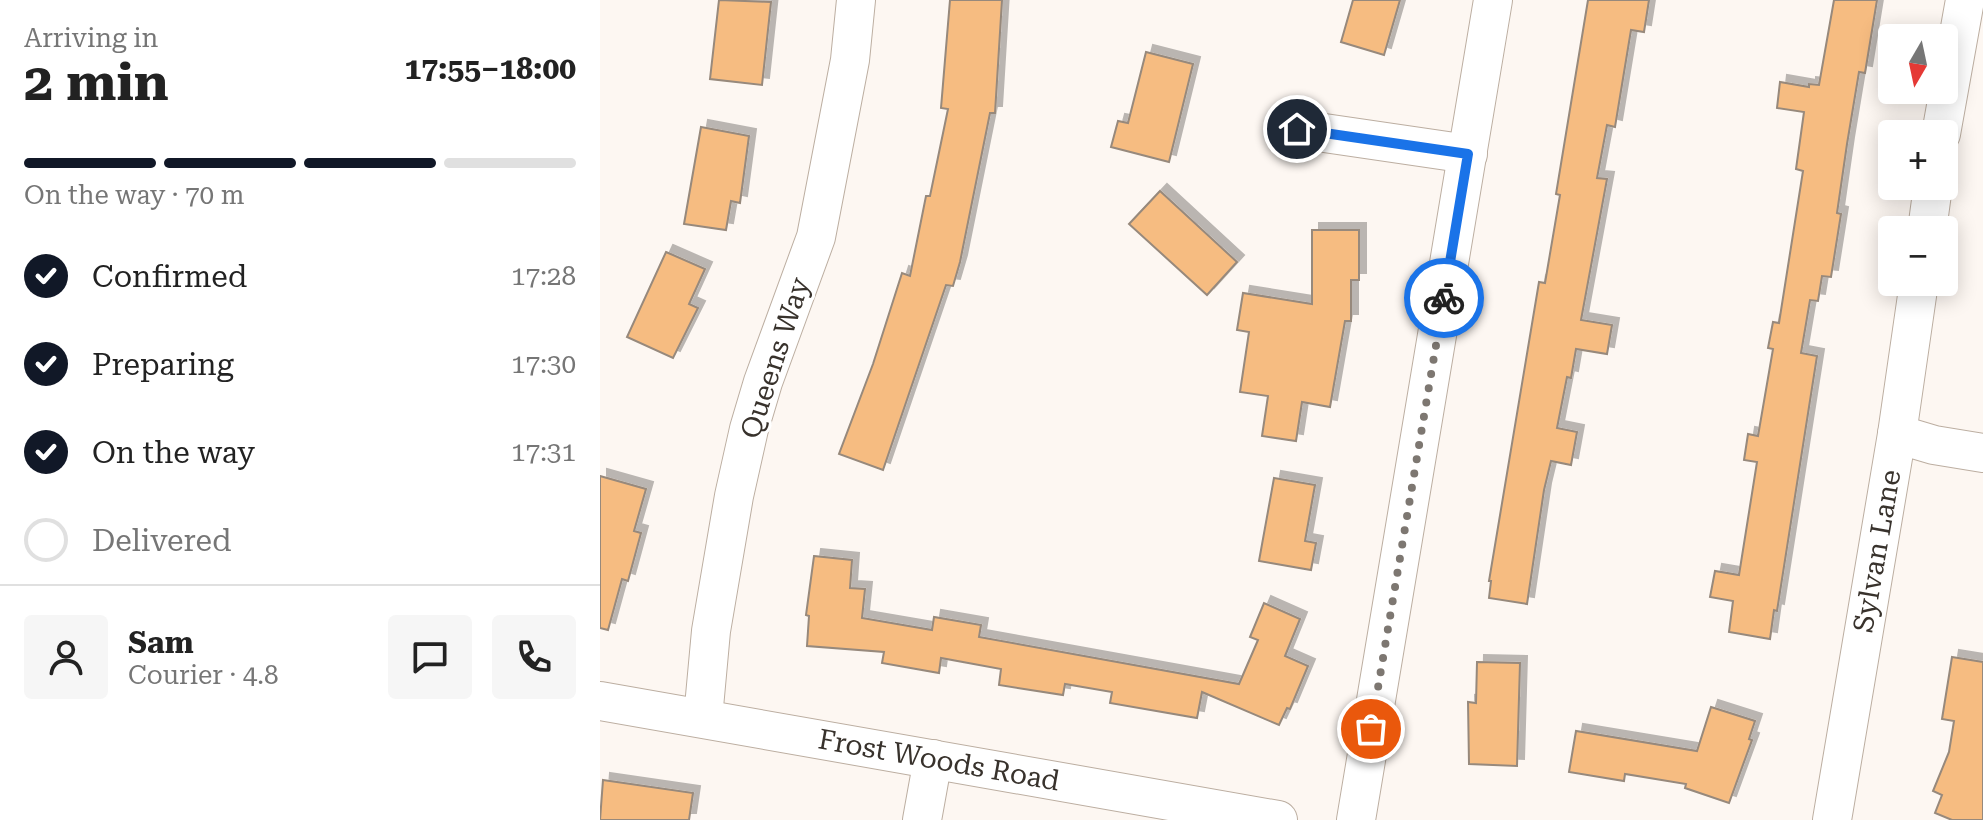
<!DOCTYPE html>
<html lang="en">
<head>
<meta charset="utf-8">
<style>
	:root { --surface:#fff; --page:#f6f6f6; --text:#222; --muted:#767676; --line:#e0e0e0; --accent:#111827 }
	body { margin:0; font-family:"Roboto Serif",serif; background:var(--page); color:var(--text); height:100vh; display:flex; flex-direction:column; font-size:30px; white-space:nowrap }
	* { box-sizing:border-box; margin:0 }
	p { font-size:26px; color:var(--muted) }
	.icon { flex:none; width:44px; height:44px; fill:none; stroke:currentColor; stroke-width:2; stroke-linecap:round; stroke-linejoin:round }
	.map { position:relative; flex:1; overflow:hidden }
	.panel { display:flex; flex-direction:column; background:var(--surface); width:600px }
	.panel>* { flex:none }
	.needle { width:52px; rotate:189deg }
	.buttons { position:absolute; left:1278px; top:24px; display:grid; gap:16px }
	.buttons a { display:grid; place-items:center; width:80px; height:80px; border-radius:8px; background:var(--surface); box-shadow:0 4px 20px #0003; font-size:40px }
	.pin { position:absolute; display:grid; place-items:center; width:68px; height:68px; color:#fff; margin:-34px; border:4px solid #fff; border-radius:50%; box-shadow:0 2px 8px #0007 }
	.courier { position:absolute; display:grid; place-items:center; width:80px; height:80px; margin:-40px; border:6px solid #1a73e8; border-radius:50%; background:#fff; color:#222; box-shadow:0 2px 10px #0007 }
	.summary em { font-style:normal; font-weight:700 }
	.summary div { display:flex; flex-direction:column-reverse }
	.summary { display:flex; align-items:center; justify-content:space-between; height:136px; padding:0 24px }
	h1 { font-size:52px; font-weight:700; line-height:60px }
	.bar { display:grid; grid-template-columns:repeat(4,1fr); gap:12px 8px; align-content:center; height:96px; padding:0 24px }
	.bar i { height:10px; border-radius:6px; background:var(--line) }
	.bar .selected { background:var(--accent) }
	.bar p { grid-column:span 4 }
	.line { display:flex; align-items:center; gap:20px; padding:0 24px; border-top:2px solid var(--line) }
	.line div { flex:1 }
	.round { display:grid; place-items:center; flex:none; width:84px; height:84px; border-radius:8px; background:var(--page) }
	ol { padding:0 24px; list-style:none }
	li { display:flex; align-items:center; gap:24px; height:88px }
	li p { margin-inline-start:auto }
	li .icon { padding:8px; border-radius:50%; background:var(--accent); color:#fff; stroke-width:4 }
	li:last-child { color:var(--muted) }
	li i { width:44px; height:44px; border:4px solid var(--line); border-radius:50% }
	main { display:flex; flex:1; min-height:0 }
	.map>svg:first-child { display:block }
	.building { fill:#f6bc81; stroke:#97897c; stroke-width:2; filter:url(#shadow) }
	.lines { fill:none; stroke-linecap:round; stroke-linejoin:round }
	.minor-casing { stroke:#bcaea1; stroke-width:40 }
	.minor { stroke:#fff; stroke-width:38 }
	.done { stroke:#7d7771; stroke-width:8; stroke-dasharray:0 14.4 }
	.route { stroke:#1a73e8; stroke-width:10 }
	.labels { text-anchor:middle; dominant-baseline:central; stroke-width:6; stroke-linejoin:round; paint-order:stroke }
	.street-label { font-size:28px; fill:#38322c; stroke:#fff }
</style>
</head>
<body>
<main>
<section class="panel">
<div class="summary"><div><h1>2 min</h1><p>Arriving in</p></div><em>17:55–18:00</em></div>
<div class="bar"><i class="selected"></i><i class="selected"></i><i class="selected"></i><i></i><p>On the way · 70 m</p></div>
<ol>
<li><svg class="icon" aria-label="check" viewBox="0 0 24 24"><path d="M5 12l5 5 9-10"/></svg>Confirmed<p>17:28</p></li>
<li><svg class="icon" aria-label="check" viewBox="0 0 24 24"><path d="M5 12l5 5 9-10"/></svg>Preparing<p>17:30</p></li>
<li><svg class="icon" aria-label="check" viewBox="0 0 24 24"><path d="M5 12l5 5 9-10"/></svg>On the way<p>17:31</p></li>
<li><i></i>Delivered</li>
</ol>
<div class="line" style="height:144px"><a class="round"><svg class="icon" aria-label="person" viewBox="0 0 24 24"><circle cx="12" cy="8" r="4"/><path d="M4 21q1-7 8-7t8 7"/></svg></a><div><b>Sam</b><p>Courier · 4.8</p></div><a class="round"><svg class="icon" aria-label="chat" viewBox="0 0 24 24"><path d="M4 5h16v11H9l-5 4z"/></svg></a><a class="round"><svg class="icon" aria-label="phone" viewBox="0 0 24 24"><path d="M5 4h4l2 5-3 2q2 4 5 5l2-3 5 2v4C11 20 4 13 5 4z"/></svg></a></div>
</section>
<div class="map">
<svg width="1383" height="820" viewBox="0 0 1383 820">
	<defs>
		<filter id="shadow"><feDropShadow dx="7" dy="-7" stdDeviation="0" flood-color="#0004"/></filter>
	</defs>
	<rect width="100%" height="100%" fill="#fdf7f2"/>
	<g class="building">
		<path d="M 119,0 L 171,2 L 162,85 L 110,79 Z"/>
		<path d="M 350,0 L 402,0 L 395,113 L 390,113 L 360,262 L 353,286 L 346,285 L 283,470 L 239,454 L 273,364 L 302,273 L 310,276 L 326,196 L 330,196 L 348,109 L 341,108 Z"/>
		<path d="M 753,0 L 800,0 L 784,55 L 741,42 Z"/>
		<path d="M 988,0 L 1049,0 L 1044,32 L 1031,30 L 1015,127 L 1007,125 L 997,178 L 1007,179 L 981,320 L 1012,325 L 1007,354 L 976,349 L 971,378 L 967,377 L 957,428 L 977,432 L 971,465 L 951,461 L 944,490 L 927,604 L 889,598 L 891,581 L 889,581 L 939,282 L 945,283 L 960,195 L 956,194 Z"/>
		<path d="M 1234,0 L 1277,0 L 1265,73 L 1259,72 L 1247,144 L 1237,213 L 1241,214 L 1231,277 L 1222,276 L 1218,301 L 1210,300 L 1201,353 L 1217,356 L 1177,611 L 1174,610 L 1170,639 L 1129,632 L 1133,601 L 1110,597 L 1115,571 L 1139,575 L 1157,462 L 1144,460 L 1148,434 L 1158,436 L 1173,349 L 1168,348 L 1173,322 L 1179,323 L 1203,171 L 1196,169 L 1204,112 L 1177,108 L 1180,82 L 1209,87 L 1209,84 L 1219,85 Z"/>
		<path d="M 546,52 L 593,64 L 569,162 L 511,147 L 518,121 L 528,123 Z"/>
		<path d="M 101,127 L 149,136 L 140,203 L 131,201 L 126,230 L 84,224 Z"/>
		<path d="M 560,191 L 637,262 L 607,295 L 529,224 Z"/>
		<path d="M 712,230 L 759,230 L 759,280 L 751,280 L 751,321 L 745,321 L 730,407 L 702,402 L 696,441 L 662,436 L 668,396 L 640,392 L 649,332 L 637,330 L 643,293 L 712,304 Z"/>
		<path d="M 66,252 L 105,269 L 89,304 L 98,308 L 73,358 L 27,337 Z"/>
		<path d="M 0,476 L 46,489 L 34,531 L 41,533 L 28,581 L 22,579 L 8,630 L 0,628 Z"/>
		<path d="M 674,478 L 715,485 L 705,541 L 716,543 L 711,570 L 659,561 Z"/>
		<path d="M 214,556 L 252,560 L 250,588 L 265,589 L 262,618 L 332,630 L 334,617 L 381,625 L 379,637 L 639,684 L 658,640 L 650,637 L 664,603 L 700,619 L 685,656 L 708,666 L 690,709 L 687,708 L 679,725 L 602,692 L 597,718 L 510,703 L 512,692 L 465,684 L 463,695 L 399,685 L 401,669 L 341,658 L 339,673 L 282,663 L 284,652 L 207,646 L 209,616 L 206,615 Z"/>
		<path d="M 1352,657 L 1383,662 L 1383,820 L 1352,820 L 1335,813 L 1342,795 L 1333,791 L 1349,752 L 1354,721 L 1342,719 Z"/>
		<path d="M 877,662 L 920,663 L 917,766 L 869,764 L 868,702 L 876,703 Z"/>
		<path d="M 1111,707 L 1155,721 L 1149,739 L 1152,740 L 1129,803 L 1085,788 L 1086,784 L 1025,774 L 1024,781 L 969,772 L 976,731 L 1097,751 Z"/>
		<path d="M 3,780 L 93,793 L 89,820 L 0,820 Z"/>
	</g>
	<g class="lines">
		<g class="minor-casing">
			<g id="minor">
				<path d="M 697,129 L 868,154"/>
				<path d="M 1341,134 L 1365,0"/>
				<path d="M 1327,230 L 1333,186"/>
				<path d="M 1297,434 L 1334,445 L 1383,453"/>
				<path d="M 0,701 L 678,820"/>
				<path d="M 103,718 L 111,631 L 134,496 L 149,429 L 163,382 L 216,237 L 250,60 L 256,0"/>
				<path d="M 322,820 L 333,759"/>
				<path d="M 756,820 L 893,0"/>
				<path d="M 1232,820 L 1297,434 L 1319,282"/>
			</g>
		</g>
		<use href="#minor" class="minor"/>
	</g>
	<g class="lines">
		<path class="done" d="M 771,729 L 844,298"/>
		<path class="route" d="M 697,129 L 868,154 L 844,298"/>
	</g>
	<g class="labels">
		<g class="street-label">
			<text transform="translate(175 358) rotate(-72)">Queens Way</text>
			<text transform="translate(1277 551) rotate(-80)">Sylvan Lane</text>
			<text transform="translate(339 760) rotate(10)">Frost Woods Road</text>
		</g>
	</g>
</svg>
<div class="buttons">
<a><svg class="needle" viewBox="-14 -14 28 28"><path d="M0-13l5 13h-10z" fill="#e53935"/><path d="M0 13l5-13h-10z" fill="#767676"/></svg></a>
<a>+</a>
<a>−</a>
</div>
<div class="pin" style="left:771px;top:729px;background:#ea580c"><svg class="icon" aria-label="bag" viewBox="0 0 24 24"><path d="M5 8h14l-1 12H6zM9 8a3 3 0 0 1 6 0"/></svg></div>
<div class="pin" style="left:697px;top:129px;background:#1f2937"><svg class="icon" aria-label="home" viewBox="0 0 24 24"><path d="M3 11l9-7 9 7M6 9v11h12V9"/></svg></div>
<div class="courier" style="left:844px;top:298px"><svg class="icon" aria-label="bike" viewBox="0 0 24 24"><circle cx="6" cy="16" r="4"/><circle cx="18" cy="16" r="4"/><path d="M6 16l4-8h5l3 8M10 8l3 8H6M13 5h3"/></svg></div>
</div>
</main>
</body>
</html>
